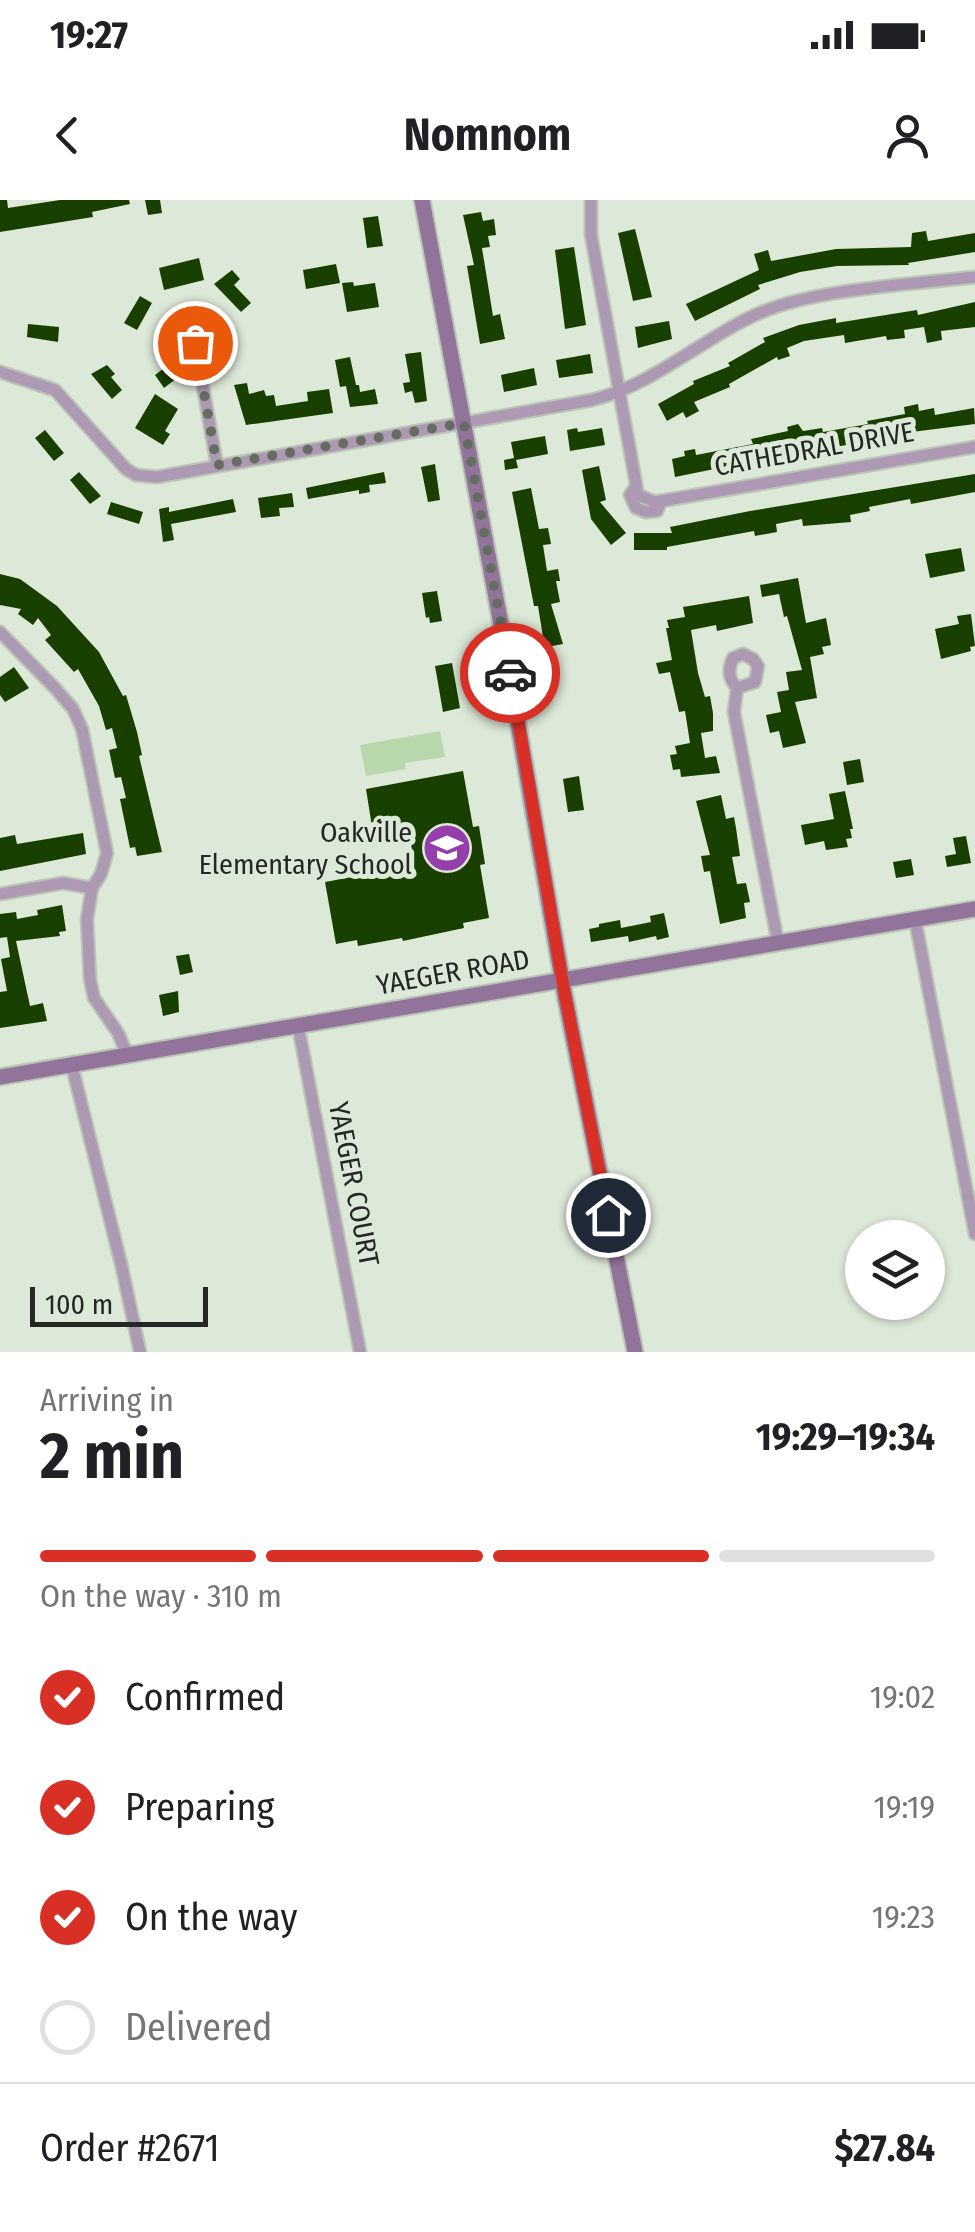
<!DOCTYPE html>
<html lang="en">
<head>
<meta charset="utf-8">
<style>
	:root { --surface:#fff; --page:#f6f6f6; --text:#202124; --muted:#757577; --line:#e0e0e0; --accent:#d93025 }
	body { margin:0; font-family:"Fira Sans Condensed",sans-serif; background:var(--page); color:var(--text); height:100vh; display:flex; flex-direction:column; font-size:38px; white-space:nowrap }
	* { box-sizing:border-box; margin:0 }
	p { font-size:32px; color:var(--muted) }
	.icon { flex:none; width:55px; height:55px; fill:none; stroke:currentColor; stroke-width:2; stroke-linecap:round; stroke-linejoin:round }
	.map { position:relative; height:1152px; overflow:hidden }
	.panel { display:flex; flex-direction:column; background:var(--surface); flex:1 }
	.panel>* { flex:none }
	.tools { position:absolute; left:845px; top:1020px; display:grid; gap:20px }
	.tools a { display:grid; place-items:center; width:100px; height:100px; border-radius:50%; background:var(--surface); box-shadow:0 2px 8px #0004; font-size:50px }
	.scale { position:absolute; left:30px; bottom:25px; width:178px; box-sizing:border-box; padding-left:10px; border:5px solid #242822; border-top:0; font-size:28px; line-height:35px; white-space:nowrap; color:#242822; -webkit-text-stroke:8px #dde9d8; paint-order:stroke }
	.pin { position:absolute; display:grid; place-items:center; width:85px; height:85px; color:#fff; margin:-42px; border:5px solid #fff; border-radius:50%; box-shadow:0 2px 10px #0007 }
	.courier { position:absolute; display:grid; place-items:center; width:100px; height:100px; margin:-50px; border:8px solid #d93025; border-radius:50%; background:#fff; color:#222; box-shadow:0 2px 12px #0007 }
	.headline em { font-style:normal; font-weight:700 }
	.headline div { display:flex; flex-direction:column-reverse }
	.headline { display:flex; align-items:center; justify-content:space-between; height:170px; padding:0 40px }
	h1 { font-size:65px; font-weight:700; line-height:75px }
	.bar { display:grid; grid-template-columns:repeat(4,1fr); gap:15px 10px; align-content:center; height:120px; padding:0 40px }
	.bar i { height:12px; border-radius:8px; background:var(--line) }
	.bar .current { background:var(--accent) }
	.bar p { grid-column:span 4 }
	.line { display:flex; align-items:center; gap:25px; padding:0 40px; border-top:2px solid var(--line) }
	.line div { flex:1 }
	ol { padding:0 40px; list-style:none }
	li { display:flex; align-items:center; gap:30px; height:110px }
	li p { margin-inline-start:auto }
	li .icon { padding:10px; border-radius:50%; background:var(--accent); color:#fff; stroke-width:4 }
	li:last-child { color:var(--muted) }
	li i { width:55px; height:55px; border:5px solid var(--line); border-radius:50% }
	.status { display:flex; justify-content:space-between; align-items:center; height:70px; padding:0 50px; background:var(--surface); direction:ltr }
	.status svg { height:28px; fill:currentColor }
	header { display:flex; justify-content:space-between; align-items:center; height:130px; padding:0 40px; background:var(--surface); font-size:45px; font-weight:700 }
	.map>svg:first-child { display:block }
	.green { fill:#b9d7ad }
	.building { fill:#193f00 }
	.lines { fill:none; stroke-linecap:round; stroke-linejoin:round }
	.street-casing { stroke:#bcc6b7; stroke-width:15 }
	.secondary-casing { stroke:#bcc6b7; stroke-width:19 }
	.street { stroke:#ad99b3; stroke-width:11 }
	.secondary { stroke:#92749a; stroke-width:15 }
	.done { stroke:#656c62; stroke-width:10; stroke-dasharray:0 18 }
	.route { stroke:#d93025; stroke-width:12 }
	.labels { text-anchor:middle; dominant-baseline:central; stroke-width:10; stroke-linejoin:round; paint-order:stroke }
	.street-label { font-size:28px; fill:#242822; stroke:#dde9d8 }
	.poi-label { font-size:28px; fill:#242822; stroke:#dde9d8; text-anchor:end }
</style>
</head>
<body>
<div class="status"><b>19:27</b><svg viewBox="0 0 49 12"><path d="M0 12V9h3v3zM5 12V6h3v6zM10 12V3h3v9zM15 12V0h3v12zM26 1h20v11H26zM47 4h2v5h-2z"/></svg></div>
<header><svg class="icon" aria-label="back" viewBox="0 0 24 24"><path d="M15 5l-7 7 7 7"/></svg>Nomnom<svg class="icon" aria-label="person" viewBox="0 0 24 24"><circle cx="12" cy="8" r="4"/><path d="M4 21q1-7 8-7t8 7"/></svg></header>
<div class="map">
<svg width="975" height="1152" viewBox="0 0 975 1152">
	<rect width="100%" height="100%" fill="#dde9d8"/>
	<path class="green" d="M 440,531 L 445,557 L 405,563 L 406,569 L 366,576 L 360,545 Z"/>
	<g class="building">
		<path d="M 0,0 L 7,0 L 8,8 L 60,0 L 129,0 L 130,4 L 92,12 L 93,17 L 0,32 Z"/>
		<path d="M 145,0 L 160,0 L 162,13 L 148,15 Z"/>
		<path d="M 481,12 L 483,21 L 494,19 L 496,35 L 488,36 L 490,47 L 482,48 L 493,116 L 500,114 L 505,139 L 480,144 L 467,66 L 474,65 L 463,15 Z"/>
		<path d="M 378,16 L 383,46 L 367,48 L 363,18 Z"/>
		<path d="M 635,29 L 652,97 L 633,101 L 618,33 Z"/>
		<path d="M 926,31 L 928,41 L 975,33 L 975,52 L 908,63 L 909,65 L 837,66 L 800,72 L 758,85 L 760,89 L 695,121 L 686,104 L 759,70 L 754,54 L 768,50 L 771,61 L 836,49 L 911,47 L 912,33 Z"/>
		<path d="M 574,47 L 586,125 L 565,129 L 555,50 Z"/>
		<path d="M 199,58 L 204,80 L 164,90 L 159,68 Z"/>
		<path d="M 336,64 L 340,83 L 306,89 L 303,70 Z"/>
		<path d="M 232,70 L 240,79 L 234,85 L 251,103 L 241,112 L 214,84 Z"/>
		<path d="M 353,82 L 354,86 L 375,83 L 379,107 L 347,112 L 342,83 Z"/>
		<path d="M 140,96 L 152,103 L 137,130 L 124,123 Z"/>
		<path d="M 975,102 L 975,127 L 941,131 L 942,140 L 927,143 L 924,127 L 904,130 L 905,138 L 887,140 L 886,136 L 845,143 L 844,135 L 804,141 L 787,148 L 790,156 L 778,160 L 777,157 L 729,184 L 730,187 L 694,202 L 699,211 L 686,218 L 683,212 L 667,221 L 658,204 L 694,184 L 693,181 L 730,166 L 728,163 L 765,142 L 763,138 L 799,125 L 836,118 L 836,123 L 917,110 L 918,115 Z"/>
		<path d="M 669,121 L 672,139 L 638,148 L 635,127 Z"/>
		<path d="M 28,124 L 59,127 L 58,142 L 27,137 Z"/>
		<path d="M 421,152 L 427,201 L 415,203 L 412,191 L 405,193 L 403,183 L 410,182 L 405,154 Z"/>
		<path d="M 590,154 L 593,173 L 559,178 L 556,160 Z"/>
		<path d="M 350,157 L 356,185 L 359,185 L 360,192 L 375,189 L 378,204 L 350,207 L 346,186 L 340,187 L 335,160 Z"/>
		<path d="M 107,165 L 115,174 L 111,177 L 122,190 L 112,199 L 91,174 Z"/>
		<path d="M 167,166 L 177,178 L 164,188 L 155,175 Z"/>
		<path d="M 534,168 L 537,185 L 504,192 L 501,175 Z"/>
		<path d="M 247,183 L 249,194 L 264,190 L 266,196 L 274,195 L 276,206 L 308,201 L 307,192 L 329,189 L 333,213 L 246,225 L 234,185 Z"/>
		<path d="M 155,194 L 178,209 L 165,231 L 170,234 L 163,245 L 135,228 Z"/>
		<path d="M 918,204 L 919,211 L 934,208 L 935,215 L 974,208 L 975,224 L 880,236 L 881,239 L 864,242 L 829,248 L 829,246 L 675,277 L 672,259 L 685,256 L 684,251 L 695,249 L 696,255 L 753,244 L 751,239 L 788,231 L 787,227 L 798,224 L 803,231 L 822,228 L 823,232 L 868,224 L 867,221 L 905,214 L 904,207 Z"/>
		<path d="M 577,228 L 578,232 L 602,228 L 605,245 L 570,251 L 567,230 Z"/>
		<path d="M 45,230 L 64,253 L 54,261 L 35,238 Z"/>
		<path d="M 545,236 L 548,254 L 516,260 L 518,268 L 505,270 L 504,260 L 514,258 L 511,242 Z"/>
		<path d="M 435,264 L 440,300 L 428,302 L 421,267 Z"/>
		<path d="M 599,266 L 606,300 L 600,302 L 626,333 L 611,345 L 591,319 L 582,270 Z"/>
		<path d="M 79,272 L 101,296 L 90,304 L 70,280 Z"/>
		<path d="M 384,272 L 386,283 L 369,285 L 370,292 L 359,294 L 359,290 L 308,299 L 306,288 Z"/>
		<path d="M 975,274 L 975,292 L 911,304 L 910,299 L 869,307 L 870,311 L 850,315 L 851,322 L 803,326 L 802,319 L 776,324 L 777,332 L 755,336 L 754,331 L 667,347 L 667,350 L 634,350 L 634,333 L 672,333 L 670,327 L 750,311 Z"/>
		<path d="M 531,288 L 539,329 L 548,328 L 551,344 L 543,345 L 547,371 L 558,369 L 560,381 L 556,381 L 560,402 L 551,404 L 563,444 L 541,448 L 539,438 L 543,437 L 538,406 L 534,406 L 512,292 Z"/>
		<path d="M 292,293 L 294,307 L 279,308 L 280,316 L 261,318 L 258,298 Z"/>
		<path d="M 233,299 L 236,312 L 171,324 L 174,340 L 163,342 L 159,309 L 169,307 L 169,312 Z"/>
		<path d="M 111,302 L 143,312 L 139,324 L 107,314 Z"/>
		<path d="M 961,348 L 965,371 L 930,378 L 925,354 Z"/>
		<path d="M 0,374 L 20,379 L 57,406 L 99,452 L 123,496 L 126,495 L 137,532 L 142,555 L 139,556 L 162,652 L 137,656 L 135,647 L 130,648 L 120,599 L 126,598 L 121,577 L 115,578 L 109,550 L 117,548 L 112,528 L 106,530 L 99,506 L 78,469 L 74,472 L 45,440 L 51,435 L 38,418 L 33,425 L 18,414 L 21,409 L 0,405 Z"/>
		<path d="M 798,378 L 806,423 L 826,418 L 831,445 L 822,447 L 824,454 L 810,457 L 817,498 L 795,502 L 806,543 L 783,548 L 779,531 L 770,533 L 766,515 L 781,512 L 777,492 L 789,490 L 786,472 L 802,470 L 787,416 L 784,417 L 779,394 L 762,397 L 760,385 Z"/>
		<path d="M 437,391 L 442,421 L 430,423 L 429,417 L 426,418 L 422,393 Z"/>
		<path d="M 749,396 L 753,423 L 717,431 L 716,425 L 691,430 L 698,473 L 705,497 L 710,496 L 713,513 L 713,531 L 701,533 L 705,558 L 716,556 L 720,573 L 681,577 L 680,569 L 673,570 L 670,555 L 677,554 L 675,546 L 690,543 L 685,511 L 679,512 L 670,472 L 659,474 L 656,463 L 672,460 L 666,428 L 669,428 L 667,420 L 685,417 L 683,407 Z"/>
		<path d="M 971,414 L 975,446 L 970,447 L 971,451 L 941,459 L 935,429 L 959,424 L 957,416 Z"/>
		<path d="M 452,463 L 460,508 L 443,512 L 435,466 Z"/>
		<path d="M 14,467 L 29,488 L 5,502 L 0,495 L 0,477 Z"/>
		<path d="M 860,559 L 864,582 L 847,585 L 843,562 Z"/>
		<path d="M 463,571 L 473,627 L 479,626 L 485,664 L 480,665 L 489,718 L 463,723 L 464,728 L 403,741 L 402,738 L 358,746 L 357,740 L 336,744 L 325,682 L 401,668 L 400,658 L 413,656 L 408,627 L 373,633 L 366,589 Z"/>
		<path d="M 579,576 L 584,610 L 568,612 L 563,579 Z"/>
		<path d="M 845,591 L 853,629 L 850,629 L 852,638 L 846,639 L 848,647 L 826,650 L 824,641 L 805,645 L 801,625 L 834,619 L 829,594 Z"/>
		<path d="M 721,595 L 726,619 L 734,617 L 736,628 L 740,656 L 732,657 L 737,684 L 746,683 L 750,702 L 744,703 L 746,718 L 720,724 L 710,671 L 704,672 L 701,656 L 710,655 L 696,601 Z"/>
		<path d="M 83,633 L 86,654 L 0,671 L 0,638 L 15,635 L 17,644 Z"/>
		<path d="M 966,636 L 971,663 L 947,667 L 945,656 L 956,654 L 953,638 Z"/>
		<path d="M 911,659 L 914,675 L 896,678 L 893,662 Z"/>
		<path d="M 62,705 L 66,731 L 59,732 L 60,736 L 16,741 L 30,806 L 43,803 L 47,821 L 0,828 L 0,792 L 7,791 L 1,759 L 10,757 L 7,737 L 0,738 L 0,714 L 16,712 L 17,719 L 38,715 L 37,710 Z"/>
		<path d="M 664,713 L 669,737 L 657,740 L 656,736 L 629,742 L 628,736 L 591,742 L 589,729 L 599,727 L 599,724 L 620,720 L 621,728 L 651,722 L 650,716 Z"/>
		<path d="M 189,754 L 193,772 L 180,775 L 176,756 Z"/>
		<path d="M 178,791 L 179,812 L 163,816 L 159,795 Z"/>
	</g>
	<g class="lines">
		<g class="street-casing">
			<g id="street">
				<path d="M 591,0 L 591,35 L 638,295 L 655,302 L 975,247"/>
				<path d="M 195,143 L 217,265"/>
				<path d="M 0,172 L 55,190 L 126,269 L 136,275 L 157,277 L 592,200 C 656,184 703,137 762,112 C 816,89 915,84 975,77"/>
				<path d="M 634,289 L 630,295 L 636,308 L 646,312 L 657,311 L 661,301"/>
				<path d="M 0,432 L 55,488 L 73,509 L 82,529 L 107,653 L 101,674 L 92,688 L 87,719 L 90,779 L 94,798 L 118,833 L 128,856"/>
				<path d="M 737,488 L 755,482 L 758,466 L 753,459 L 743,454 L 733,458 C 728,470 728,478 737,488 L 734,512 L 778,743"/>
				<path d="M 0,694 L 63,683 L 92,688"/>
				<path d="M 915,719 L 975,1034"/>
				<path d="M 298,825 L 360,1152"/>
				<path d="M 72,866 L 122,1068 L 140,1152"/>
			</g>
		</g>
		<g class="secondary-casing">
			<g id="secondary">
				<path d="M 422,0 L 502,430 L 564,791 L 635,1152"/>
				<path d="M 0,877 L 975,709"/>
			</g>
		</g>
		<use href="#street" class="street"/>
		<use href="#secondary" class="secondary"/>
	</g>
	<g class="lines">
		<path class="done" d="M 195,143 L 217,265 L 464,223 L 510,473"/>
		<path class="route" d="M 510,473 L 564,790 L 608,1015"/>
	</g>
	<defs>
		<g id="school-disc" transform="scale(2.5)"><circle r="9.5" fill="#953fac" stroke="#dde9d8"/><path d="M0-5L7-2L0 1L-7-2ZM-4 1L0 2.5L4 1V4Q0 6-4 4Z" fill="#fff"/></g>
	</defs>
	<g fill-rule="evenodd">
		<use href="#school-disc" x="447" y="648"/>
	</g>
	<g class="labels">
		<g class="street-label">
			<text transform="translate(814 249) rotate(-10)">CATHEDRAL DRIVE</text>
			<text transform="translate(453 772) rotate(-10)">YAEGER ROAD</text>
			<text transform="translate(354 984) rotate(79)">YAEGER COURT</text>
		</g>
		<g class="poi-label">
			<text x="412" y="632">Oakville<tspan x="412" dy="32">Elementary School</tspan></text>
		</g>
	</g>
</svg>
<div class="tools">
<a><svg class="icon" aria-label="layers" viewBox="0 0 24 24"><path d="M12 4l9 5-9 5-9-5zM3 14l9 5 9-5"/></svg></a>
</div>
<div class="scale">100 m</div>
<div class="pin" style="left:195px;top:143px;background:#ea580c"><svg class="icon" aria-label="bag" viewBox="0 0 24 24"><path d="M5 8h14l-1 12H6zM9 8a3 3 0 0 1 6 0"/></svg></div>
<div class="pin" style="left:608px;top:1015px;background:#1f2937"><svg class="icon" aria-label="home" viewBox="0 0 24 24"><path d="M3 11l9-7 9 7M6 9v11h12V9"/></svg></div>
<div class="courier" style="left:510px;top:473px"><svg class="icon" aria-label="car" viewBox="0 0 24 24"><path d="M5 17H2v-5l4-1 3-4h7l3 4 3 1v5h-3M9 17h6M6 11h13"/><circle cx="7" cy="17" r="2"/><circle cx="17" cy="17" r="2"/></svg></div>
</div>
<section class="panel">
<div class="headline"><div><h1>2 min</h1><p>Arriving in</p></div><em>19:29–19:34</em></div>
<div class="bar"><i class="current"></i><i class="current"></i><i class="current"></i><i></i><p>On the way · 310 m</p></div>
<ol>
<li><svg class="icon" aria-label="check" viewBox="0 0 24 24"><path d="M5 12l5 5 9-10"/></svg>Confirmed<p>19:02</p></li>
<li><svg class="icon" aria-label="check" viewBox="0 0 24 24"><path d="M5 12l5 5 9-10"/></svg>Preparing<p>19:19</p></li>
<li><svg class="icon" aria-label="check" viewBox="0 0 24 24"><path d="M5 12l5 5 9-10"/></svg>On the way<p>19:23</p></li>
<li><i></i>Delivered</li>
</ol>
<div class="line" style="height:130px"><div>Order #2671</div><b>$27.84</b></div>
</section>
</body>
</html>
